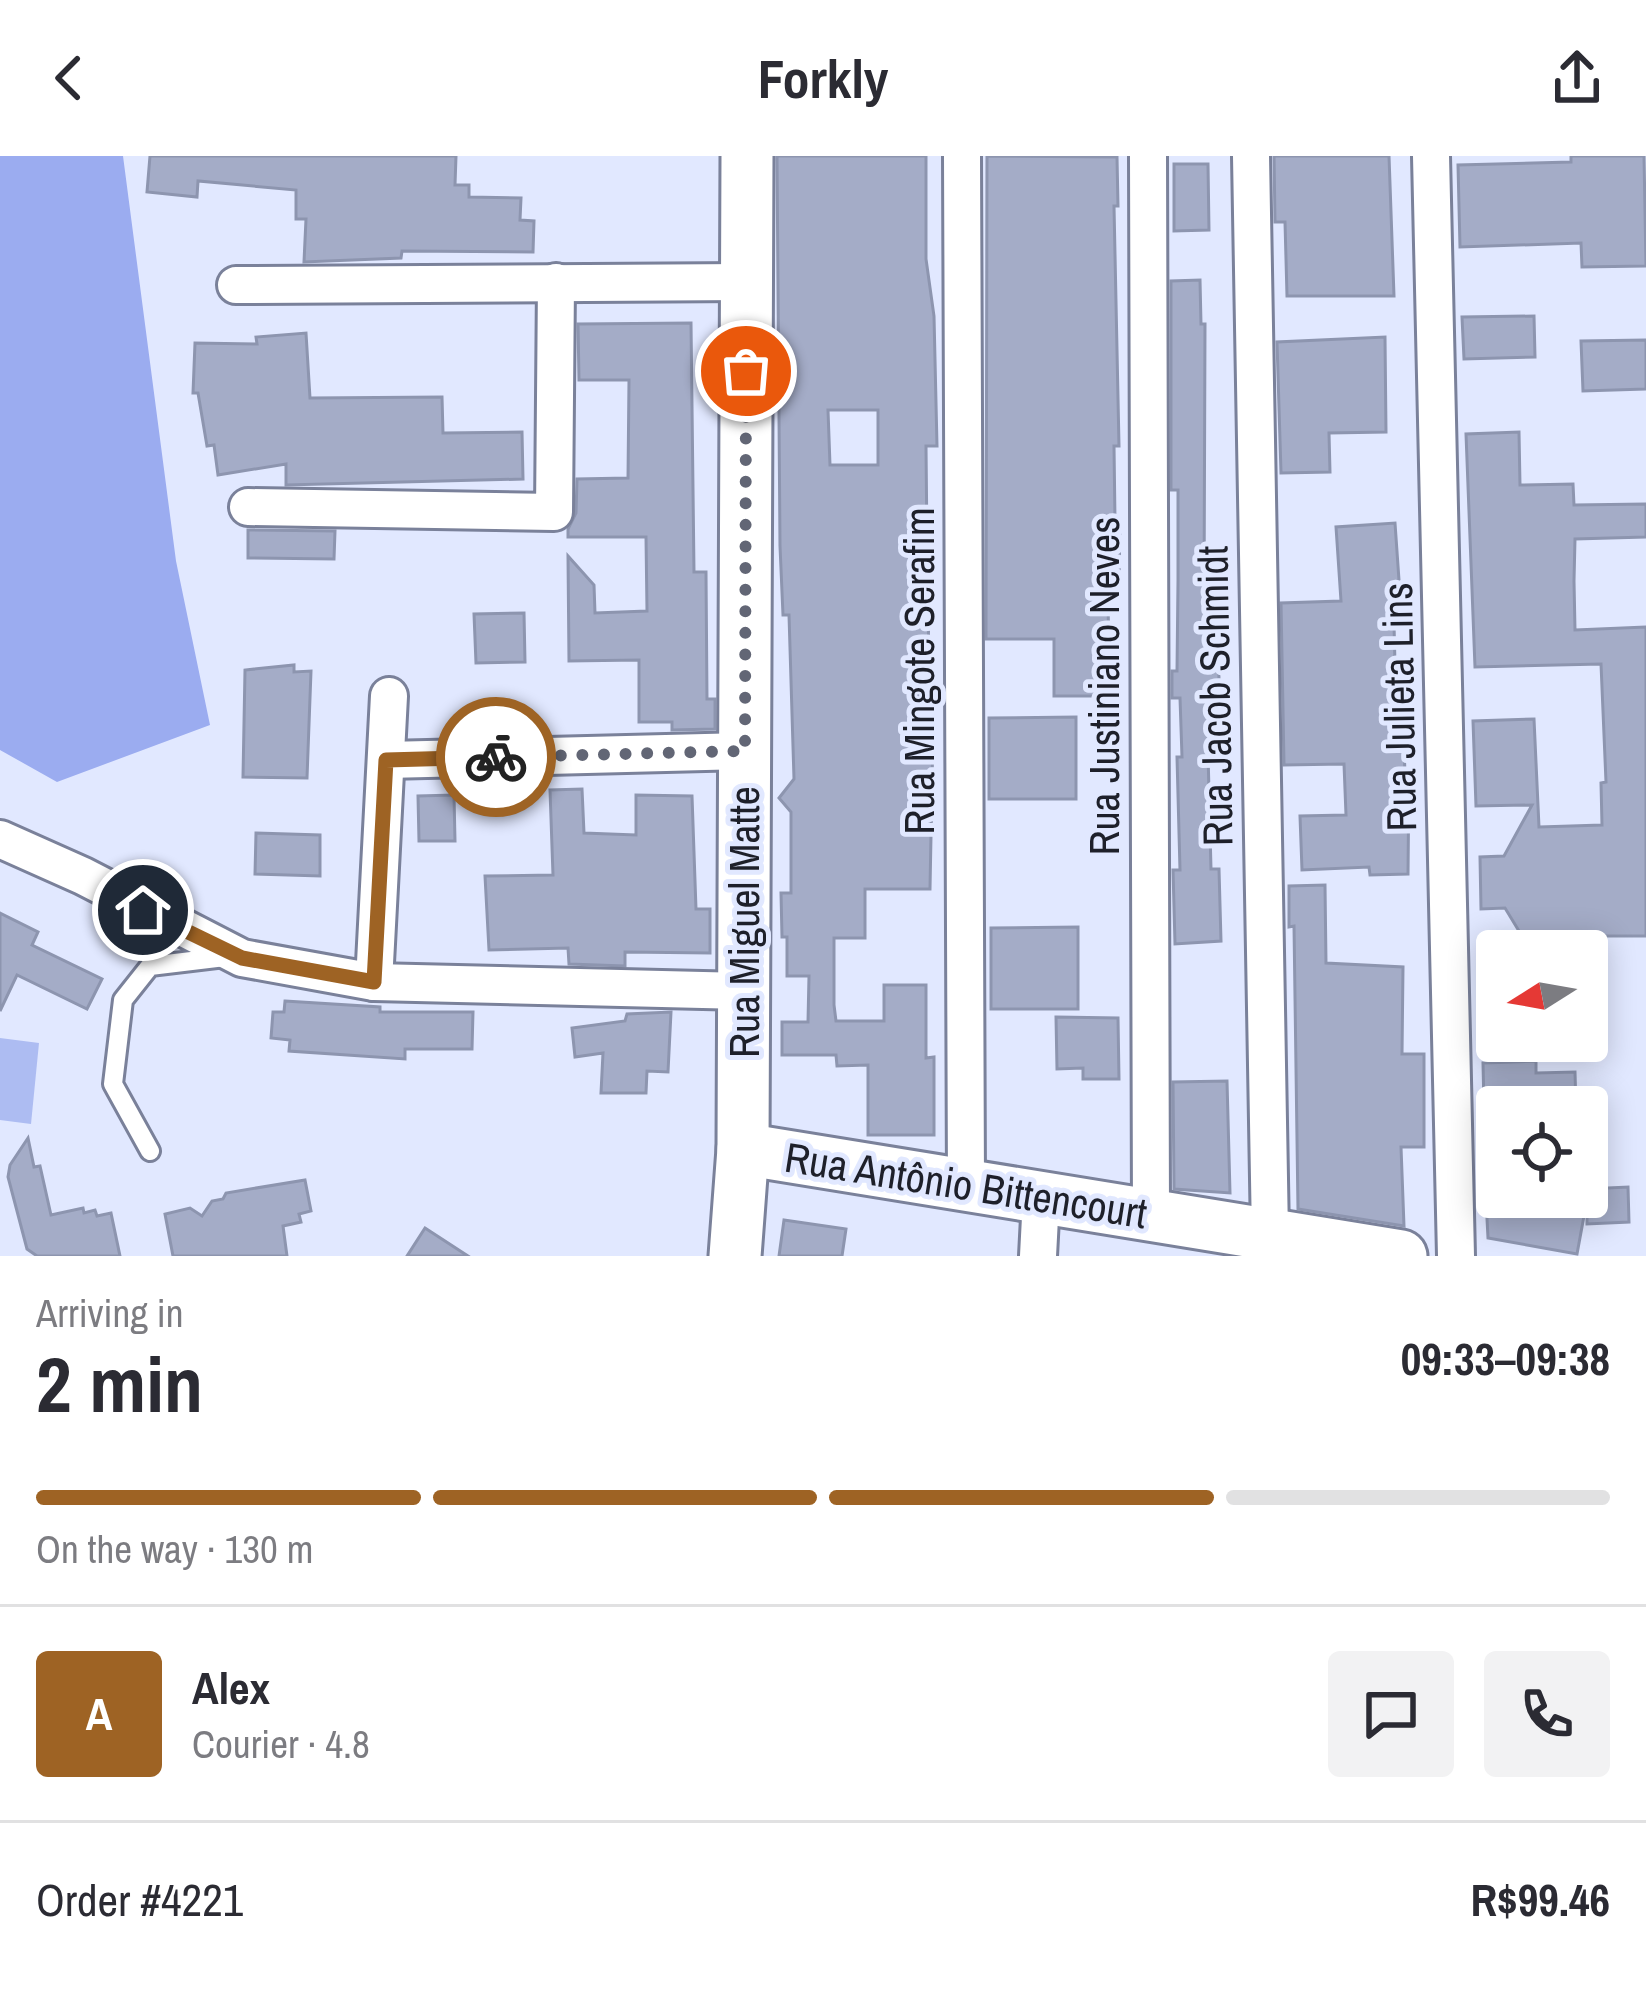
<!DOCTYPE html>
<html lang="en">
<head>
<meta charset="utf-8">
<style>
	:root { --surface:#fff; --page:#f2f2f3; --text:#2b2b33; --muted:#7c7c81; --line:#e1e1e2; --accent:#9e6324 }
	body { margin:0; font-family:"Archivo Narrow",sans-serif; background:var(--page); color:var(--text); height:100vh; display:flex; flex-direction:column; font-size:45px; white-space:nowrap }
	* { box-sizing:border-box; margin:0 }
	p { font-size:39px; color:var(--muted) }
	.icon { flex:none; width:66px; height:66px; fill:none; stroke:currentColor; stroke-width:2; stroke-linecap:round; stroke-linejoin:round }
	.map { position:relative; height:1100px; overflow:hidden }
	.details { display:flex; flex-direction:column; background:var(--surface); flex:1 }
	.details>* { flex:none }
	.needle { width:78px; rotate:259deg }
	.tools { position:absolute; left:1476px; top:774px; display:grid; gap:24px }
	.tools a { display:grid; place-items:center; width:132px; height:132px; border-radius:12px; background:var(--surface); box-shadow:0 6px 30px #0003; font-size:60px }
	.pin { position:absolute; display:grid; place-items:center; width:102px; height:102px; color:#fff; margin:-51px; border:6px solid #fff; border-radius:50%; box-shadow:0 3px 12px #0007 }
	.courier { position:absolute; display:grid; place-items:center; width:120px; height:120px; margin:-60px; border:9px solid #9e6324; border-radius:50%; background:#fff; color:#222; box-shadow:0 3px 15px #0007 }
	.summary em { font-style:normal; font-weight:700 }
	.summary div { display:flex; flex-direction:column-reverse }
	.summary { display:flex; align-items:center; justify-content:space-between; height:204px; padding:0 36px }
	h1 { font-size:78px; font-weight:700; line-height:90px }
	.bar { display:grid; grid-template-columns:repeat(4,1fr); gap:18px 12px; align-content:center; height:144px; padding:0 36px }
	.bar i { height:15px; border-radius:9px; background:var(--line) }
	.bar .current { background:var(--accent) }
	.bar p { grid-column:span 4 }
	.line { display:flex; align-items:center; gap:30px; padding:0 36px; border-top:3px solid var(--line) }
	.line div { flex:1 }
	.round { display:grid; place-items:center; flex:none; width:126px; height:126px; border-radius:12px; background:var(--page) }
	header { display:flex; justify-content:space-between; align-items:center; height:156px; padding:0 36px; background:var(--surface); font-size:54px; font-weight:700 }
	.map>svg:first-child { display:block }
	.green { fill:#adbcf2 }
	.forest { fill:#9bacf0 }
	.building { fill:#a4acc7; stroke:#8d95af; stroke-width:3; fill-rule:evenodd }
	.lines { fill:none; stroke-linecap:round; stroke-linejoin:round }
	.lane-casing { stroke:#7a819a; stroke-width:24 }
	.street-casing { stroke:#7a819a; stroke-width:42 }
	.secondary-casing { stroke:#7a819a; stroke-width:57 }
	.lane { stroke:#fff; stroke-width:18 }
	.street { stroke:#fff; stroke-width:36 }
	.secondary { stroke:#fff; stroke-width:51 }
	.done { stroke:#626675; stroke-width:12; stroke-dasharray:0 21.6 }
	.route { stroke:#9e6324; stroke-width:15 }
	.labels { text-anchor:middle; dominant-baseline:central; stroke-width:10; stroke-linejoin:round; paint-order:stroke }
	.street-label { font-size:42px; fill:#1e202a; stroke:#e1e8ff }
</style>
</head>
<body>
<header><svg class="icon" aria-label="back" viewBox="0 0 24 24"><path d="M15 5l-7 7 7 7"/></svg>Forkly<svg class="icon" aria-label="share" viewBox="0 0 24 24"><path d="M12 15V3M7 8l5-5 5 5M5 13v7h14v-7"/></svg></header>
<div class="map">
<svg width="1646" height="1100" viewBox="0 0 1646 1100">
	<rect width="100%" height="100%" fill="#e1e8ff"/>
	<path class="green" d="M 0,882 L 39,887 L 31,968 L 0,964 Z"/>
	<path class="forest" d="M 0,0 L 123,0 L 176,405 L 210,569 L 57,626 L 0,594 Z"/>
	<g class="building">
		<path d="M 150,0 L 456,0 L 455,29 L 469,29 L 469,41 L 521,42 L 520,64 L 534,65 L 533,96 L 402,95 L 401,102 L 304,106 L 306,63 L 296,63 L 296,34 L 198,25 L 197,41 L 147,36 Z"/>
		<path d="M 777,0 L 926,0 L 926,103 L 934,160 L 937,290 L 926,290 L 927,389 L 930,389 L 927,561 L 933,575 L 930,733 L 865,733 L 865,782 L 834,782 L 834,849 L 836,865 L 884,865 L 884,829 L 926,829 L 926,902 L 934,901 L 934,979 L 868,979 L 868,909 L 837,910 L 836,899 L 782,899 L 782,866 L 808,866 L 809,820 L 787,820 L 787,781 L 782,781 L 781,737 L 791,737 L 791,656 L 779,642 L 794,623 L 789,459 L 783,459 L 780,390 ZM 828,254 L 878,254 L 878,309 L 830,309 Z"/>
		<path d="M 987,0 L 1117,1 L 1118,50 L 1114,50 L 1119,290 L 1114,290 L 1115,364 L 1120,364 L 1119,427 L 1108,427 L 1109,540 L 1054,540 L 1054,483 L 986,483 Z"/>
		<path d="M 1274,0 L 1389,0 L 1394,140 L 1287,140 L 1285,66 L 1275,66 Z"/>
		<path d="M 1571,0 L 1644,0 L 1646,110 L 1582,111 L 1581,87 L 1460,91 L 1458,9 L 1571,6 Z"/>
		<path d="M 1174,8 L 1208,8 L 1209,74 L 1174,75 Z"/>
		<path d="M 1200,124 L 1201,168 L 1205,168 L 1204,447 L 1218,452 L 1220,597 L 1208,597 L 1211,713 L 1219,713 L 1221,785 L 1175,788 L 1173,714 L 1180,714 L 1177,601 L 1182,601 L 1180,542 L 1172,542 L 1172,515 L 1177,515 L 1178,425 L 1178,334 L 1171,334 L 1171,125 Z"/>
		<path d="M 1534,160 L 1535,201 L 1464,203 L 1462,161 Z"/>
		<path d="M 691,167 L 694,416 L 706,416 L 707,543 L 715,543 L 715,573 L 672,574 L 672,566 L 639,566 L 639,504 L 569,505 L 568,400 L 594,429 L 595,457 L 647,455 L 646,381 L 568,381 L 568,373 L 576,357 L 577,323 L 628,322 L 629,224 L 579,224 L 578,168 Z"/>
		<path d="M 306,177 L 310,242 L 442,241 L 443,277 L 522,276 L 523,323 L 286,329 L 286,308 L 218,319 L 214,289 L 207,290 L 198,237 L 193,237 L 195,187 L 257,188 L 256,181 Z"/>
		<path d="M 1385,181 L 1386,276 L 1329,277 L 1330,316 L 1281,317 L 1277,186 Z"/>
		<path d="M 1646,184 L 1646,233 L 1583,235 L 1581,185 Z"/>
		<path d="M 1519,276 L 1520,329 L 1573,328 L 1574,349 L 1646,348 L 1646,381 L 1575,383 L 1574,425 L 1575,474 L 1646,471 L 1646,780 L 1522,780 L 1505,752 L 1481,753 L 1480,701 L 1504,700 L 1532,649 L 1476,650 L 1473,565 L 1534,563 L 1539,671 L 1602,669 L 1601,627 L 1606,626 L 1601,508 L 1475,511 L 1466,278 Z"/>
		<path d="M 1395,367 L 1402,467 L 1394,468 L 1396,549 L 1402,549 L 1405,616 L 1409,615 L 1408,718 L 1370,719 L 1369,711 L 1302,714 L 1300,660 L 1346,659 L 1344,608 L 1284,609 L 1281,447 L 1341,445 L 1336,371 Z"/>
		<path d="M 248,374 L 335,375 L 334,403 L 248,402 Z"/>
		<path d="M 524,457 L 525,506 L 476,507 L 474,458 Z"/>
		<path d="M 294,509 L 294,516 L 311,515 L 307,622 L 243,621 L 245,514 Z"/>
		<path d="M 1076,561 L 1076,643 L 989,643 L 989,562 Z"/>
		<path d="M 582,633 L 584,677 L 636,679 L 636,639 L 692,640 L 696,753 L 710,753 L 710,797 L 625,796 L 625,810 L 569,808 L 568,792 L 489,794 L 485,720 L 553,719 L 550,634 Z"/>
		<path d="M 454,639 L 455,685 L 419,685 L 418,640 Z"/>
		<path d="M 256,677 L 320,679 L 320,720 L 255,718 Z"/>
		<path d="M 1325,729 L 1326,807 L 1403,811 L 1402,898 L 1424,898 L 1424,991 L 1401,991 L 1404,1070 L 1298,1053 L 1294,770 L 1289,771 L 1289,730 Z"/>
		<path d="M 0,757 L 38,776 L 32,789 L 102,823 L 87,853 L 17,819 L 0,855 Z"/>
		<path d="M 1078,771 L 1078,853 L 991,853 L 991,772 Z"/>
		<path d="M 285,845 L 380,851 L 380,856 L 473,856 L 472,893 L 405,893 L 405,903 L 289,895 L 290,884 L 271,882 L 273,856 L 284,856 Z"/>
		<path d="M 671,856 L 668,916 L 647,915 L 646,937 L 601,937 L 603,897 L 575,901 L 572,872 L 625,865 L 627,858 Z"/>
		<path d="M 1056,861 L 1118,862 L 1119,923 L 1083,923 L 1083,912 L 1057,913 Z"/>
		<path d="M 1536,905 L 1536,917 L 1575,916 L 1576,951 L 1484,951 L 1483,907 Z"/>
		<path d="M 1227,925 L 1230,1037 L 1174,1033 L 1173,926 Z"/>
		<path d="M 28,982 L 34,1011 L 40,1010 L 51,1059 L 83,1052 L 84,1057 L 95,1054 L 97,1060 L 111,1057 L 120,1100 L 37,1100 L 27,1093 L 8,1021 L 10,1009 Z"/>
		<path d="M 305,1024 L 311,1055 L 299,1058 L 301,1066 L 283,1070 L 287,1100 L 173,1100 L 165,1058 L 190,1052 L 202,1060 L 212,1045 L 223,1043 L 226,1037 Z"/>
		<path d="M 1628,1031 L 1629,1066 L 1587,1068 L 1587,1033 Z"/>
		<path d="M 1486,1043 L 1584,1060 L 1577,1098 L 1488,1082 Z"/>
		<path d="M 784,1064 L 846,1073 L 842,1100 L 779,1100 Z"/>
		<path d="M 425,1072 L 468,1100 L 407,1100 Z"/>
	</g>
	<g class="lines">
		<g class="lane-casing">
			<path id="lane" d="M 150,995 L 113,928 L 123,844 L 150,810 L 225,801"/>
		</g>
		<g class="street-casing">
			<g id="street">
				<path d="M 962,0 L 966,1029"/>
				<path d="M 1148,0 L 1151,1059"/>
				<path d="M 1251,0 L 1270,1079"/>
				<path d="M 1431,0 L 1456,1100"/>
				<path d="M 236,129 L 746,126"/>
				<path d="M 248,351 L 554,356 L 556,126"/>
				<path d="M 386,604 L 745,595"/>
				<path d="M 0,683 L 83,720 L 242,802 L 374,826 L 744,835"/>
				<path d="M 374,826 L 389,540"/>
				<path d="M 1038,1100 L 1041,1042"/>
			</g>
		</g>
		<g class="secondary-casing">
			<g id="secondary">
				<path d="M 743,993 L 1401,1100"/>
				<path d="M 735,1100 L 743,993 L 747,0"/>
			</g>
		</g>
		<use href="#lane" class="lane"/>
		<use href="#street" class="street"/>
		<use href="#secondary" class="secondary"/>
	</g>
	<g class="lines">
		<path class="done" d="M 496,601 L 745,595 L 746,215"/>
		<path class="route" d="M 143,754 L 242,802 L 374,826 L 386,604 L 496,601"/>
	</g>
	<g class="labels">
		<g class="street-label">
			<text transform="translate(919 515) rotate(-90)">Rua Mingote Serafim</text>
			<text transform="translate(1104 530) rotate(-90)">Rua Justiniano Neves</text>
			<text transform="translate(1215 540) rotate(-91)">Rua Jacob Schmidt</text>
			<text transform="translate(1399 551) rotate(-91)">Rua Julieta Lins</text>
			<text transform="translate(744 766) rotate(-90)">Rua Miguel Matte</text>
			<text transform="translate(966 1029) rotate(9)">Rua Antônio Bittencourt</text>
		</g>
	</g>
</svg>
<div class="tools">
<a><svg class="needle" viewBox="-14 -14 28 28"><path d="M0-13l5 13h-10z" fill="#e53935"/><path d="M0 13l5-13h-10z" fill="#7c7c81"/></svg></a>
<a><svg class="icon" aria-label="locate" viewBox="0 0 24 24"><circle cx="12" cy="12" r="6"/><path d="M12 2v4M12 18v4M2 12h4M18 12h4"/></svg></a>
</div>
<div class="pin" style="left:746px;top:215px;background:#ea580c"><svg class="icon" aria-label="bag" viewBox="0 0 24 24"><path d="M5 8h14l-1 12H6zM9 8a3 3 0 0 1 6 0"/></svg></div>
<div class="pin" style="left:143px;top:754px;background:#1f2937"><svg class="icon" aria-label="home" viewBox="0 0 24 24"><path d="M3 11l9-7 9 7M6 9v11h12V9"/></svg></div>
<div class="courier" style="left:496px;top:601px"><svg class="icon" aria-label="bike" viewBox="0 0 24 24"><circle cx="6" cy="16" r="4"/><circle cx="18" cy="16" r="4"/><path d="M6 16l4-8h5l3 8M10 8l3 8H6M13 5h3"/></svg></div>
</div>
<section class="details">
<div class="summary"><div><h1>2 min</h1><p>Arriving in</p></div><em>09:33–09:38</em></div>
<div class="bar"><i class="current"></i><i class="current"></i><i class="current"></i><i></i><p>On the way · 130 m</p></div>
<div class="line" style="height:216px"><b class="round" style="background:var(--accent);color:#fff">A</b><div><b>Alex</b><p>Courier · 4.8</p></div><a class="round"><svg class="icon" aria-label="chat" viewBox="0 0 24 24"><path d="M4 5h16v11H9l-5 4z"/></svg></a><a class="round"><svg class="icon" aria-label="phone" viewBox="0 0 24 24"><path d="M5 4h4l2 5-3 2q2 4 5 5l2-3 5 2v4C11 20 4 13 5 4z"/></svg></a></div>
<div class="line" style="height:156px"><div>Order #4221</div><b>R$99.46</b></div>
</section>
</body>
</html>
